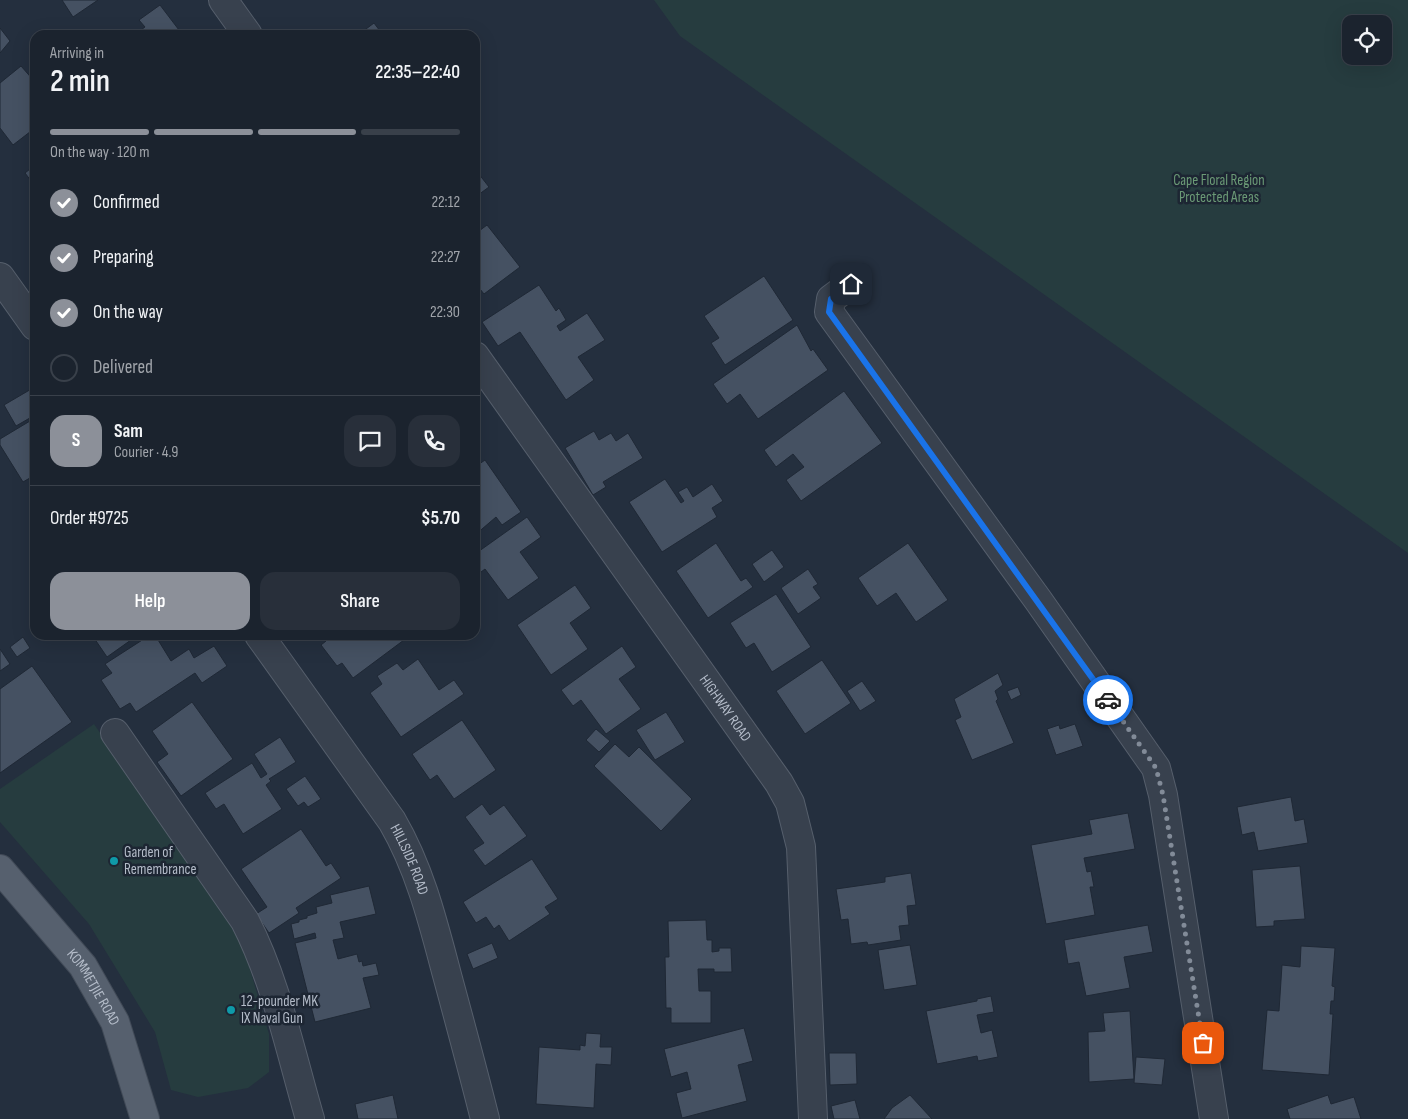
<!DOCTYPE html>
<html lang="en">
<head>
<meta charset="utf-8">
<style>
	:root { --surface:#1b232e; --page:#282f3a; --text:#f1f3f6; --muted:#a0a4aa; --line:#39404a; --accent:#8c9099 }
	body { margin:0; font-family:"Sofia Sans Condensed",sans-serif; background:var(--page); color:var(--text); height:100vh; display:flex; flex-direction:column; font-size:19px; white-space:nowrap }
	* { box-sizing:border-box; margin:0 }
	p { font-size:16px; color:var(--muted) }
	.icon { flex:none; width:28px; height:28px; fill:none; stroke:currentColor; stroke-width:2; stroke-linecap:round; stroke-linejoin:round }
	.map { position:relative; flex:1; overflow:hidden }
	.details { position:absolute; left:30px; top:30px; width:450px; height:610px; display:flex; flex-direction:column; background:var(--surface); border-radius:15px; box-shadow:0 5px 20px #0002,0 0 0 1px var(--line) }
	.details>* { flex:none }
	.buttons { position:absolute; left:1342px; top:15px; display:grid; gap:10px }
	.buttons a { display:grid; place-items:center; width:50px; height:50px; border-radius:10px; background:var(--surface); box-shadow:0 5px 20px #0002,0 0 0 1px var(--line); font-size:25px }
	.pin { position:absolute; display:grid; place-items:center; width:42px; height:42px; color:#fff; margin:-21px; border-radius:10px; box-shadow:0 2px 8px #0006 }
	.courier { position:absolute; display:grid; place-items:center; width:50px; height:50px; margin:-25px; border:4px solid #1a73e8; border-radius:50%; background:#fff; color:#222; box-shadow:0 1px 6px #0007 }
	.headline em { font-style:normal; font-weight:600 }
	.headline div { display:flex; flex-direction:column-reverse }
	.headline { display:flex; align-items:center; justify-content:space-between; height:85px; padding:0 20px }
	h1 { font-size:32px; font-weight:600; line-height:38px }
	.bar { display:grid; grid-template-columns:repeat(4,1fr); gap:8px 5px; align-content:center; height:60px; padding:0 20px }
	.bar i { height:6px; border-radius:4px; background:var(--line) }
	.bar .active { background:var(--accent) }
	.bar p { grid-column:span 4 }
	.line { display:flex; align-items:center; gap:12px; padding:0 20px; border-top:1px solid var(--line) }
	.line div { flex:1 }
	.round { display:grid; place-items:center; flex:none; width:52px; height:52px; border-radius:15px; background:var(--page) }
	ol { padding:0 20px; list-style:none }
	li { display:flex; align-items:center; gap:15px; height:55px }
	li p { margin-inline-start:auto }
	li .icon { padding:5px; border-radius:50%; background:var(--accent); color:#fff; stroke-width:4 }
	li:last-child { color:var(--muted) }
	li i { width:28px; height:28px; border:2px solid var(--line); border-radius:50% }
	.action { display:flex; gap:10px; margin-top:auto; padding:10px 20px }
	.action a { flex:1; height:58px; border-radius:15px; background:var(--accent); color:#fff; font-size:20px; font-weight:600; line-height:58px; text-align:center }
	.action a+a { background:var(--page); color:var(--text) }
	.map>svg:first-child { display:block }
	.green { fill:#263c3f; fill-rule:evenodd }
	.building { fill:#455162; stroke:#1f2835 }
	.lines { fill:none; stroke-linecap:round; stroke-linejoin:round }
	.minor-casing { stroke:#565f6c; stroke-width:30 }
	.major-casing { stroke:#414a57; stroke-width:30 }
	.minor { stroke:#38414e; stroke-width:28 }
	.major { stroke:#56606e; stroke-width:28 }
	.done { stroke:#828b98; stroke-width:5; stroke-dasharray:0 9 }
	.route { stroke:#1a73e8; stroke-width:6 }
	.culture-dot { fill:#0f9aa8; stroke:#1d2633; stroke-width:2 }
	.labels { text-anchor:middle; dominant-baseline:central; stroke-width:5; stroke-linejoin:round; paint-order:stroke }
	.park-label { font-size:15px; fill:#6b9a76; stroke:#1d2633 }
	.street-label { font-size:15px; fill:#b4bcc9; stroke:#1d2633 }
	.poi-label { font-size:15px; fill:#b4bcc9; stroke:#1d2633; text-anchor:start }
</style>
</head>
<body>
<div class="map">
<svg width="1408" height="1119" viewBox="0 0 1408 1119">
	<rect width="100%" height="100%" fill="#242f3e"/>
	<g class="green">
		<path d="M 654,0 L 1408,0 L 1408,553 L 680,36 ZM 1351,24 L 1384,24 L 1384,56 L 1351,56 Z"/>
		<path d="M 94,724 L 242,942 L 269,1034 L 269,1072 L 248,1088 L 198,1097 L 171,1090 L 155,1032 L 89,924 L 0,822 L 0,789 Z"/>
	</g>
	<g class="building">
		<path d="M 62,0 L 98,0 L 73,17 Z"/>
		<path d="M 160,5 L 182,34 L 134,35 L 145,27 L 139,20 Z"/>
		<path d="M 374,23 L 383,35 L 358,35 Z"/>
		<path d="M 0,28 L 10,41 L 0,53 Z"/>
		<path d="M 21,66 L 35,82 L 35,128 L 13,145 L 0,128 L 0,83 Z"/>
		<path d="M 35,165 L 35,186 L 25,173 Z"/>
		<path d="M 475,169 L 489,187 L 478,195 L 480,198 L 475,201 Z"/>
		<path d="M 487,225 L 520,267 L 484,294 L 480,289 L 475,294 L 475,234 Z"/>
		<path d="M 764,276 L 793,320 L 725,365 L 711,343 L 719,338 L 704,316 Z"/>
		<path d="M 539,285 L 556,311 L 559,308 L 566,320 L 557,326 L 560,331 L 587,313 L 605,340 L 578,357 L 594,380 L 566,400 L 520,332 L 498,346 L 482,322 Z"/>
		<path d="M 797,325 L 811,351 L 813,349 L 828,370 L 758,419 L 740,394 L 727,404 L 713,384 Z"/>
		<path d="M 33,388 L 35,391 L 35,415 L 16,426 L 4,405 Z"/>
		<path d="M 844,391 L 882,443 L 801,501 L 786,480 L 804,467 L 793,454 L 776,467 L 764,450 Z"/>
		<path d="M 35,418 L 35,475 L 23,482 L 0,445 L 0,439 Z"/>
		<path d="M 594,431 L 599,440 L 611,433 L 616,441 L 628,433 L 643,458 L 603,482 L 606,487 L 593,495 L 565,448 Z"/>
		<path d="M 485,460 L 521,512 L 502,525 L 496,517 L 475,535 L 475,467 Z"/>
		<path d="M 665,479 L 681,503 L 684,501 L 678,492 L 687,487 L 693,497 L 712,484 L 723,501 L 712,508 L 717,517 L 662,552 L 629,502 Z"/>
		<path d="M 527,517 L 541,537 L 520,552 L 539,578 L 508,600 L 485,569 L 481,572 L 475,564 L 478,558 L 475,554 Z"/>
		<path d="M 716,543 L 741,581 L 746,578 L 753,587 L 708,618 L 676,571 Z"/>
		<path d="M 908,543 L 948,600 L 916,622 L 896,593 L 877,606 L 858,578 Z"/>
		<path d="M 772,550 L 784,567 L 764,582 L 752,564 Z"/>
		<path d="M 808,569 L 818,584 L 813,587 L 821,598 L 798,614 L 781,588 Z"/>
		<path d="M 575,585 L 591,608 L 570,623 L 588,649 L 551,675 L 517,625 Z"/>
		<path d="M 776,594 L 811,647 L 772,672 L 754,643 L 746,648 L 730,623 Z"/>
		<path d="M 92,635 L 138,635 L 107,657 Z"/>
		<path d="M 150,635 L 155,635 L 171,661 L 189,649 L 194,658 L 214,646 L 227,666 L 202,683 L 195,673 L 136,712 L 130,703 L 120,709 L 101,680 L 112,673 L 105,664 Z"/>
		<path d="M 321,635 L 406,635 L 408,637 L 353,678 L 342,663 L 337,666 L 321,645 L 326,641 Z"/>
		<path d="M 23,637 L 30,648 L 17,657 L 10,647 Z"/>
		<path d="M 622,646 L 636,667 L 619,679 L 641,709 L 606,734 L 581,700 L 573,706 L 561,690 Z"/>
		<path d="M 0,649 L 10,664 L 0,671 Z"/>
		<path d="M 418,659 L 439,690 L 454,680 L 464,694 L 401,737 L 370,693 L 382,684 L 377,676 L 397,663 L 403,670 Z"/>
		<path d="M 822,660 L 851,703 L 805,734 L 776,691 Z"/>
		<path d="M 32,666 L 72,722 L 0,773 L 0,689 Z"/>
		<path d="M 998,673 L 1003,685 L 995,691 L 998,699 L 996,701 L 1014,743 L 972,760 L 955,720 L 961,717 L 954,699 Z"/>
		<path d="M 862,681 L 876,701 L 860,711 L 847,691 Z"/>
		<path d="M 1018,687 L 1021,695 L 1011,700 L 1007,691 Z"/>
		<path d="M 192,702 L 233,759 L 181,796 L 157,762 L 168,754 L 152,731 Z"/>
		<path d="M 666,712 L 685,742 L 655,760 L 636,730 Z"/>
		<path d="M 462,720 L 496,770 L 454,799 L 437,775 L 430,780 L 412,754 Z"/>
		<path d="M 1075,724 L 1083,746 L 1056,755 L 1047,729 L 1059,725 L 1060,729 Z"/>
		<path d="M 596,729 L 610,741 L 599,752 L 586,740 Z"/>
		<path d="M 280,737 L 296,762 L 269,779 L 271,781 L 266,785 L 282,809 L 243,834 L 224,804 L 216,809 L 205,793 L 252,763 L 261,778 L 267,774 L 254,754 Z"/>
		<path d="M 615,744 L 629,757 L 639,747 L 692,799 L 661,831 L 594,766 Z"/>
		<path d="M 305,776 L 321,799 L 308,807 L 304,802 L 298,806 L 286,789 Z"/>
		<path d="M 1291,797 L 1295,821 L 1304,819 L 1308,843 L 1258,851 L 1254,832 L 1242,835 L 1237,807 Z"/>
		<path d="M 482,804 L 490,815 L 504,805 L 527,836 L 485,866 L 473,850 L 484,843 L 465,817 Z"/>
		<path d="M 1128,813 L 1135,849 L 1084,858 L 1087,872 L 1091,871 L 1094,887 L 1090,887 L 1095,915 L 1046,924 L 1031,845 L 1092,834 L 1089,820 Z"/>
		<path d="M 301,829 L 326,866 L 331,863 L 341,878 L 296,908 L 299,913 L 269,933 L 256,914 L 267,907 L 241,869 Z"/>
		<path d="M 532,859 L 558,899 L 545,907 L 550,914 L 509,941 L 499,925 L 494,929 L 486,917 L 476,923 L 463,902 Z"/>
		<path d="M 1300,866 L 1305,919 L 1274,921 L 1274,926 L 1256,927 L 1252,870 Z"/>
		<path d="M 911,873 L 916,905 L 907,906 L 909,925 L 899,926 L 901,940 L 868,945 L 867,942 L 851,944 L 848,919 L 841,920 L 836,889 L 885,882 L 885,877 Z"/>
		<path d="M 369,886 L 376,914 L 340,922 L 344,938 L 333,940 L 338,959 L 357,954 L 359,962 L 362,961 L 363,966 L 376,963 L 379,975 L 363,978 L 371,1008 L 315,1022 L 295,943 L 316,938 L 315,933 L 294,939 L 291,924 L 299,922 L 299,920 L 307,918 L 307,916 L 317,913 L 316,907 L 332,903 L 330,895 Z"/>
		<path d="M 706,920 L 707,940 L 712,940 L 712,952 L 719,951 L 719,948 L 731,948 L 732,972 L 714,972 L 714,969 L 698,969 L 699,991 L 711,991 L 711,1023 L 671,1023 L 671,1008 L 666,1008 L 665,957 L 669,957 L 668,921 Z"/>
		<path d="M 1148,925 L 1153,952 L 1124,957 L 1130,988 L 1086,996 L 1079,962 L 1068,964 L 1064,940 Z"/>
		<path d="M 492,943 L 498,958 L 473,969 L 467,954 Z"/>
		<path d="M 910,945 L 917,985 L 884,990 L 878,950 Z"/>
		<path d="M 1301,946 L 1335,948 L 1332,986 L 1335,987 L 1334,1001 L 1331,1001 L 1330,1014 L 1333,1014 L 1329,1075 L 1262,1070 L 1267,1010 L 1279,1011 L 1282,965 L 1300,967 Z"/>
		<path d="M 991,996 L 994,1012 L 977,1015 L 981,1033 L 992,1030 L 998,1057 L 978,1061 L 977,1056 L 937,1064 L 926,1011 L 977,1001 L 977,999 Z"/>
		<path d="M 1130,1011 L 1134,1079 L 1089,1082 L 1088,1032 L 1105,1031 L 1103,1013 Z"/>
		<path d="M 744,1028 L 753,1061 L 738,1065 L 747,1101 L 682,1118 L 676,1093 L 691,1089 L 687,1072 L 671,1077 L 664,1049 Z"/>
		<path d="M 586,1033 L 601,1034 L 600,1047 L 612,1047 L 611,1065 L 596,1064 L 594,1108 L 536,1104 L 539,1047 L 580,1050 L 580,1045 L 585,1046 Z"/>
		<path d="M 829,1053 L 856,1053 L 857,1084 L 830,1085 Z"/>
		<path d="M 1136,1057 L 1165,1059 L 1162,1085 L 1134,1083 Z"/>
		<path d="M 393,1095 L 398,1119 L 358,1119 L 355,1104 Z"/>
		<path d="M 910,1095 L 932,1119 L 884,1119 L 892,1108 Z"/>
		<path d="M 1328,1095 L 1331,1104 L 1354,1097 L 1361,1119 L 1290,1119 L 1287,1109 Z"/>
		<path d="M 855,1100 L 860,1119 L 834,1119 L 831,1106 Z"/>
	</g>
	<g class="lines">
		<g class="minor-casing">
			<g id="minor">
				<path d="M 223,0 L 248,35"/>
				<path d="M 0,277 L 35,326"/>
				<path d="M 851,284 L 831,299 L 829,312 L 1038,600 L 1156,768 L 1163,795 L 1214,1119"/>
				<path id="s1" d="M 475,356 L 779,783 L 790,803 L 801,847 L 813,1119"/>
				<path id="s2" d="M 259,635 L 392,821 C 420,869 433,922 447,975 C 460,1023 473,1071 485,1119"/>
				<path d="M 115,733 L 245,921 C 276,981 291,1054 310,1119"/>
			</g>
		</g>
		<g class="major-casing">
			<g id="major">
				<path id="s3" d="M 0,869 L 83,966 L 115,1022 L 145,1119"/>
			</g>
		</g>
		<use href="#minor" class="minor"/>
		<use href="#major" class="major"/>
	</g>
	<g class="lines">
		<path class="done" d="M 1108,700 L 1156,768 L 1163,795 L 1203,1043"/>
		<path class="route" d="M 851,284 L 831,299 L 829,312 L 1108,700"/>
	</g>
	<g class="culture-dot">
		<circle cx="114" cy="861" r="5"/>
		<circle cx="231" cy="1010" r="5"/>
	</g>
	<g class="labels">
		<g class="park-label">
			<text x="1219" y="180">Cape Floral Region<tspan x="1219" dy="17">Protected Areas</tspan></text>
		</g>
		<g class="street-label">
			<text stroke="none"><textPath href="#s1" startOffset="432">HIGHWAY ROAD</textPath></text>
			<text stroke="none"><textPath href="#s2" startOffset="271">HILLSIDE ROAD</textPath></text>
			<text stroke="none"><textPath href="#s3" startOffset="151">KOMMETJIE ROAD</textPath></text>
		</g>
		<g class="poi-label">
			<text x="124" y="852">Garden of<tspan x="124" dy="17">Remembrance</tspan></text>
			<text x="241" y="1001">12-pounder MK<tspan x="241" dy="17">IX Naval Gun</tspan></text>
		</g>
	</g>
</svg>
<div class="buttons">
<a><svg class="icon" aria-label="locate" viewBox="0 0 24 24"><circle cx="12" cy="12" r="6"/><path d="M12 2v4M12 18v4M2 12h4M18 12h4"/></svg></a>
</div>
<div class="pin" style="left:1203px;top:1043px;background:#ea580c"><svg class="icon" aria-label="bag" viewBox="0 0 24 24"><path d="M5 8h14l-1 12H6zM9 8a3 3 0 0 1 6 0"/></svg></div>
<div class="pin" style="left:851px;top:284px;background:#1f2937"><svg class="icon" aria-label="home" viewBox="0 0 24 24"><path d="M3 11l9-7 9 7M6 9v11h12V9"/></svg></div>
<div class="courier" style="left:1108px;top:700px"><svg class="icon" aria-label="car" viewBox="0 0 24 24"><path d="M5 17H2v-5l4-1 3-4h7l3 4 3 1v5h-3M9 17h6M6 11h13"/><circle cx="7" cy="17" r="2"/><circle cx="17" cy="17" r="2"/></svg></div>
<section class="details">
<div class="headline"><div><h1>2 min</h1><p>Arriving in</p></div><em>22:35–22:40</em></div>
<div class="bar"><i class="active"></i><i class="active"></i><i class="active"></i><i></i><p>On the way · 120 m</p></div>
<ol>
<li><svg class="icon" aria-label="check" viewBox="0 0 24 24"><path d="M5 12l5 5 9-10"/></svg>Confirmed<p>22:12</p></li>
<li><svg class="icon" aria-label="check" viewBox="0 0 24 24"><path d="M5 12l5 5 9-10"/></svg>Preparing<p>22:27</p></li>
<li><svg class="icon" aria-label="check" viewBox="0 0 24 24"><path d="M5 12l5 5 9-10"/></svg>On the way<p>22:30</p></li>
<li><i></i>Delivered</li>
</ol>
<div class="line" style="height:90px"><b class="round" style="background:var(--accent);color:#fff">S</b><div><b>Sam</b><p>Courier · 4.9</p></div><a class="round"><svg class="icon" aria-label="chat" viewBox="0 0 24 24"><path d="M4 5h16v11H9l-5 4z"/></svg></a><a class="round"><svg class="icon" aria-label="phone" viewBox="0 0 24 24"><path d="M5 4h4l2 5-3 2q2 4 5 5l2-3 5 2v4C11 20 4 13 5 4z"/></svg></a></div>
<div class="line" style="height:65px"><div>Order #9725</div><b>$5.70</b></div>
<div class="action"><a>Help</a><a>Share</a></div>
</section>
</div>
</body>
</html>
